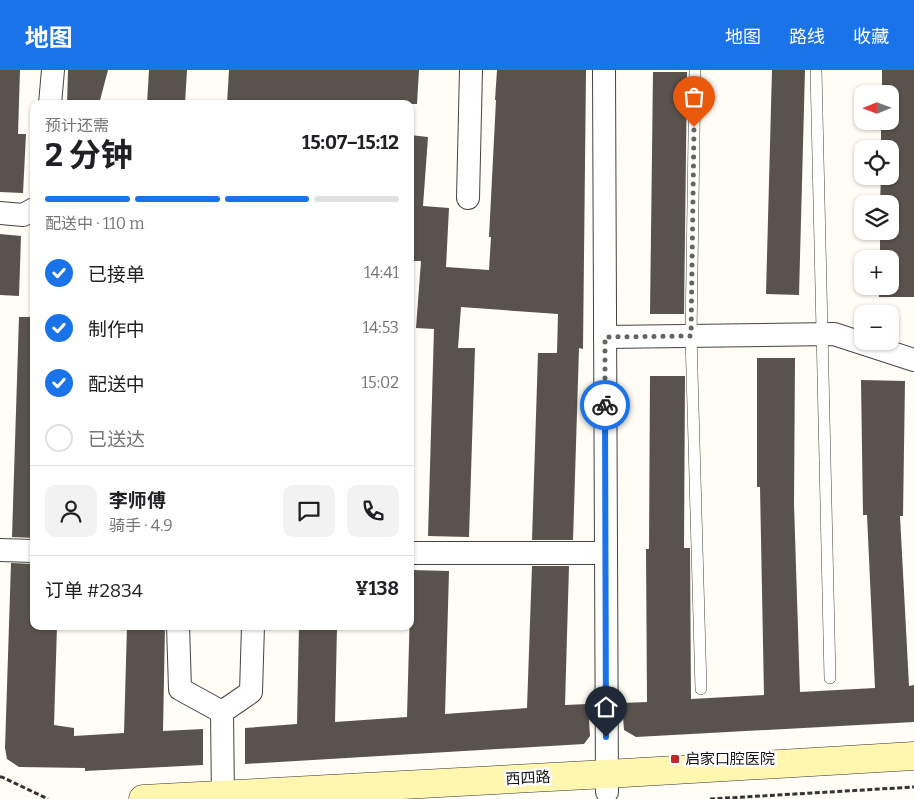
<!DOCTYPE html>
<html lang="zh">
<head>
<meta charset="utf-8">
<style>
	:root { --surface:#fff; --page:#f2f2f2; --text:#202124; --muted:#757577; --line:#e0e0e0; --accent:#1a73e8 }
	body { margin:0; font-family:Bitter,"Noto Sans SC",serif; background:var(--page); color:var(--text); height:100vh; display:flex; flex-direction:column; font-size:19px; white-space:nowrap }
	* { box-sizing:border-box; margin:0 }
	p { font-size:16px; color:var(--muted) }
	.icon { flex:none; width:28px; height:28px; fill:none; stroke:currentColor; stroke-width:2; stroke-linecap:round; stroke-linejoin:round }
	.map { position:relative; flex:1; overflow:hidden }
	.drawer { position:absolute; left:30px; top:30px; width:384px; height:530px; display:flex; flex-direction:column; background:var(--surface); border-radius:10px; box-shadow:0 1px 4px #0004 }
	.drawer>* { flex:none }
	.needle { width:32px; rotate:269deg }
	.fabs { position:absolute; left:854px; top:15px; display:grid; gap:10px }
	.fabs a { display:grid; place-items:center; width:45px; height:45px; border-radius:10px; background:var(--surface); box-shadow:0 1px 4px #0004; font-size:25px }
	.pin { position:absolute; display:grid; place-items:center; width:42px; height:42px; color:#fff; margin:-51px -21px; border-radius:50% 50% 50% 0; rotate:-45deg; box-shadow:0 0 5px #0007 }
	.pin .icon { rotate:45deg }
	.courier { position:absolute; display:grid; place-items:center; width:50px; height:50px; margin:-25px; border:4px solid #1a73e8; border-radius:50%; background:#fff; color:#222; box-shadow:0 1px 6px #0007 }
	.headline em { font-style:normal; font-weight:700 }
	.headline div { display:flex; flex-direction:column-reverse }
	.headline { display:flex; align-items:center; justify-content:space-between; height:85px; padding:0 15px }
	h1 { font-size:32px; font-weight:700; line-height:38px }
	.bar { display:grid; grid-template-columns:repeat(4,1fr); gap:8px 5px; align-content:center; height:60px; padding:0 15px }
	.bar i { height:6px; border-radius:4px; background:var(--line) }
	.bar .on { background:var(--accent) }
	.bar p { grid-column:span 4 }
	.line { display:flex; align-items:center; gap:12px; padding:0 15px; border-top:1px solid var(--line) }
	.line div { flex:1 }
	.round { display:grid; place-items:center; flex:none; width:52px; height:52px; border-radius:10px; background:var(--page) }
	ol { padding:0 15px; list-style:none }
	li { display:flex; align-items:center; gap:15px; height:55px }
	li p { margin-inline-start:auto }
	li .icon { padding:5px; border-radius:50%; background:var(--accent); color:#fff; stroke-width:4 }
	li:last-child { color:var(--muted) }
	li i { width:28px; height:28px; border:2px solid var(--line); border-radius:50% }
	header { display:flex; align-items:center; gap:30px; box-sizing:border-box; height:70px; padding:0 25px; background:var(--accent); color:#fff }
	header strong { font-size:24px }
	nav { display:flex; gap:28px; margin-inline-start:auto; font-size:18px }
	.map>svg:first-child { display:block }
	.building { fill:#5a524d }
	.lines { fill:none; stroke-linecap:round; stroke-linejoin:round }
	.lane-casing { stroke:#444; stroke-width:12 }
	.street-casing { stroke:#444; stroke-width:24 }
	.secondary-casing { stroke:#333; stroke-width:29 }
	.path { stroke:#333; stroke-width:3; stroke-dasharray:5 2.5; stroke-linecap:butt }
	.lane { stroke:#fff; stroke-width:11 }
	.street { stroke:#fff; stroke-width:22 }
	.secondary { stroke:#fff6b0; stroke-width:28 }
	.done { stroke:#646461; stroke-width:5; stroke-dasharray:0 9 }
	.route { stroke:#1a73e8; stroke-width:6 }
	.poi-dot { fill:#c4262e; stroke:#fff; stroke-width:2 }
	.labels { text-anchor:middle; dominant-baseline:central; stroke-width:5; stroke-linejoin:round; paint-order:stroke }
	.poi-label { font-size:15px; fill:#111; stroke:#fff; text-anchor:start }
	.street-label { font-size:15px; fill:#111; stroke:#fff }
</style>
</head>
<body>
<header>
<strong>地图</strong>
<nav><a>地图</a><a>路线</a><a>收藏</a></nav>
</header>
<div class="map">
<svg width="914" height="729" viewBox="0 0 914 729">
	<rect width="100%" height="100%" fill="#fffdf5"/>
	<g class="building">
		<path d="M 0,0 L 20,0 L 18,64 L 26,64 L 23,123 L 0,122 Z"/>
		<path d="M 68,0 L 108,0 L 99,34 L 67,34 Z"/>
		<path d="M 149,0 L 187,0 L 185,34 L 147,34 Z"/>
		<path d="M 229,0 L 419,0 L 417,34 L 227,34 Z"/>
		<path d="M 497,0 L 586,0 L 583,279 L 579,278 L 573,470 L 532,470 L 538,283 L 557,283 L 558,244 L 461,237 L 458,278 L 475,278 L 469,467 L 428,466 L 434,259 L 416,258 L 421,191 L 410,191 L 410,65 L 428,67 L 423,136 L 449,138 L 446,197 L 489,200 L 491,167 L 489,167 L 496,30 L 495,30 Z"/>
		<path d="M 772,0 L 805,0 L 799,225 L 766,224 Z"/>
		<path d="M 882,0 L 914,0 L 914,227 L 879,227 L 879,216 L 890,216 L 890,189 L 880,189 L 880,161 L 890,161 L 890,134 L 880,134 L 881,106 L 890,106 L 890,79 L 881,79 L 881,51 L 890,51 L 890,24 L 882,24 Z"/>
		<path d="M 653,2 L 687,2 L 684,244 L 650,244 Z"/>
		<path d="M 0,164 L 21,166 L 19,226 L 0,225 Z"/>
		<path d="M 19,247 L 34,247 L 34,468 L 12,467 Z"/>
		<path d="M 757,288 L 795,288 L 794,434 L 800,622 L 875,618 L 867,445 L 863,445 L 861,310 L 905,311 L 903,446 L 900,446 L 909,616 L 914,615 L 914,652 L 636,667 L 624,660 L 622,633 L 647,632 L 646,479 L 649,479 L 650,306 L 685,306 L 684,478 L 690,478 L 691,629 L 764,625 L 760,417 L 757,417 Z"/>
		<path d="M 11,493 L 34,494 L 34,556 L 57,556 L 54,655 L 74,658 L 74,666 L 124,663 L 127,556 L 165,556 L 163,661 L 203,659 L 203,695 L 85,701 L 85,698 L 19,697 L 7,689 L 5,678 Z"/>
		<path d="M 532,496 L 569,496 L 565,635 L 588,634 L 590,666 L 584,674 L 245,694 L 245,658 L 297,654 L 299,556 L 337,556 L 335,652 L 407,647 L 411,500 L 449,501 L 445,644 L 527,638 Z"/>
	</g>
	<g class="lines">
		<g class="lane-casing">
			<g id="lane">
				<path d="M 695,0 L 691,266 L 701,619"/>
				<path d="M 816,0 L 830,608"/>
			</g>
		</g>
		<g class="street-casing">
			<g id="street">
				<path d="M 604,0 L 607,722"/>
				<path d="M 50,34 L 53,0"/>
				<path d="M 468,128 L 471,0"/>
				<path d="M 0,143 L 23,145 L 34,139"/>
				<path d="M 605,267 L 834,264 L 914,290"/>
				<path d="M 0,480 L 34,481"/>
				<path d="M 410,483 L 606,483"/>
				<path d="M 178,556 L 180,619 L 222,642 L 223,729"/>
				<path d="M 222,642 L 251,622 L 253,556"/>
			</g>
		</g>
		<g class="secondary-casing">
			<path id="secondary" d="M 143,729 L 607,704 L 914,686"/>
		</g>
		<g class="path">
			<path d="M 0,707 L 2,707 L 48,729"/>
			<path d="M 710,729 L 914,717"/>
		</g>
		<use href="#lane" class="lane"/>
		<use href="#street" class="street"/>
		<use href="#secondary" class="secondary"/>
	</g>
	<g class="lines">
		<path class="done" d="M 605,335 L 605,267 L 691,266 L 694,57"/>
		<path class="route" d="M 605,335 L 606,667"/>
	</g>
	<rect class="poi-dot" x="670" y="684" width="10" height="10" rx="2.5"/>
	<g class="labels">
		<g class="poi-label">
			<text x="685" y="689">启家口腔医院</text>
		</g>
		<g class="street-label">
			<text transform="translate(528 708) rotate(-3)">西四路</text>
		</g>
	</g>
</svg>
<div class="fabs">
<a><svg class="needle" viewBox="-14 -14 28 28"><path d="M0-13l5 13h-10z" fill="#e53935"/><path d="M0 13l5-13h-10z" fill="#757577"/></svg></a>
<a><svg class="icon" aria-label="locate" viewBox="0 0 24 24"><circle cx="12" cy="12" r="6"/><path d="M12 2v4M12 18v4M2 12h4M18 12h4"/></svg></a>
<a><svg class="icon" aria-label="layers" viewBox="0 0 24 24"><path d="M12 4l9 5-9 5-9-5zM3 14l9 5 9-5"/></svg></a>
<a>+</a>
<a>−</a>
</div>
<div class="pin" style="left:694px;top:57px;background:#ea580c"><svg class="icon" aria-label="bag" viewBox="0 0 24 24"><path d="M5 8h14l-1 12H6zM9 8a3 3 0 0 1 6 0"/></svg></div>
<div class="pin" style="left:606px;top:667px;background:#1f2937"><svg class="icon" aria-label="home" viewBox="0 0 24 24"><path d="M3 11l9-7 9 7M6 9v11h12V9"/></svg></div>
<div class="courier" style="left:605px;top:335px"><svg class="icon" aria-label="bike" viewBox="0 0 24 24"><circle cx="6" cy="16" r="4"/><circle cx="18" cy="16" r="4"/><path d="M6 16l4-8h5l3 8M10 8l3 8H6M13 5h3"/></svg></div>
<section class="drawer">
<div class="headline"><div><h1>2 分钟</h1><p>预计还需</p></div><em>15:07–15:12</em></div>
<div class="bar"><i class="on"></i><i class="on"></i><i class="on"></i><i></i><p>配送中 · 110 m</p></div>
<ol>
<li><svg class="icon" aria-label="check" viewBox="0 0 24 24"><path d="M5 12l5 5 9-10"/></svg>已接单<p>14:41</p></li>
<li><svg class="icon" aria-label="check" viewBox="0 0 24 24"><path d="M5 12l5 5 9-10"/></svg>制作中<p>14:53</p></li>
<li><svg class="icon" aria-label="check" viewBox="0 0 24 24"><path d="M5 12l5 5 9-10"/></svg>配送中<p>15:02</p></li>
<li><i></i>已送达</li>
</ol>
<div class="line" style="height:90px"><a class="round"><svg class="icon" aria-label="person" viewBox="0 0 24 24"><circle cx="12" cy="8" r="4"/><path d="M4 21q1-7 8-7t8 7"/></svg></a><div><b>李师傅</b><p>骑手 · 4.9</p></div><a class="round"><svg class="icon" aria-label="chat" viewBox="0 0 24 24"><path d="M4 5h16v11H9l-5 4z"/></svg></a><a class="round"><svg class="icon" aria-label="phone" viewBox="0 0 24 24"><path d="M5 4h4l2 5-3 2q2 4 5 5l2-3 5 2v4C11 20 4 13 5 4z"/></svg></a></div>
<div class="line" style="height:65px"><div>订单 #2834</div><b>¥138</b></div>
</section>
</div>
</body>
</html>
